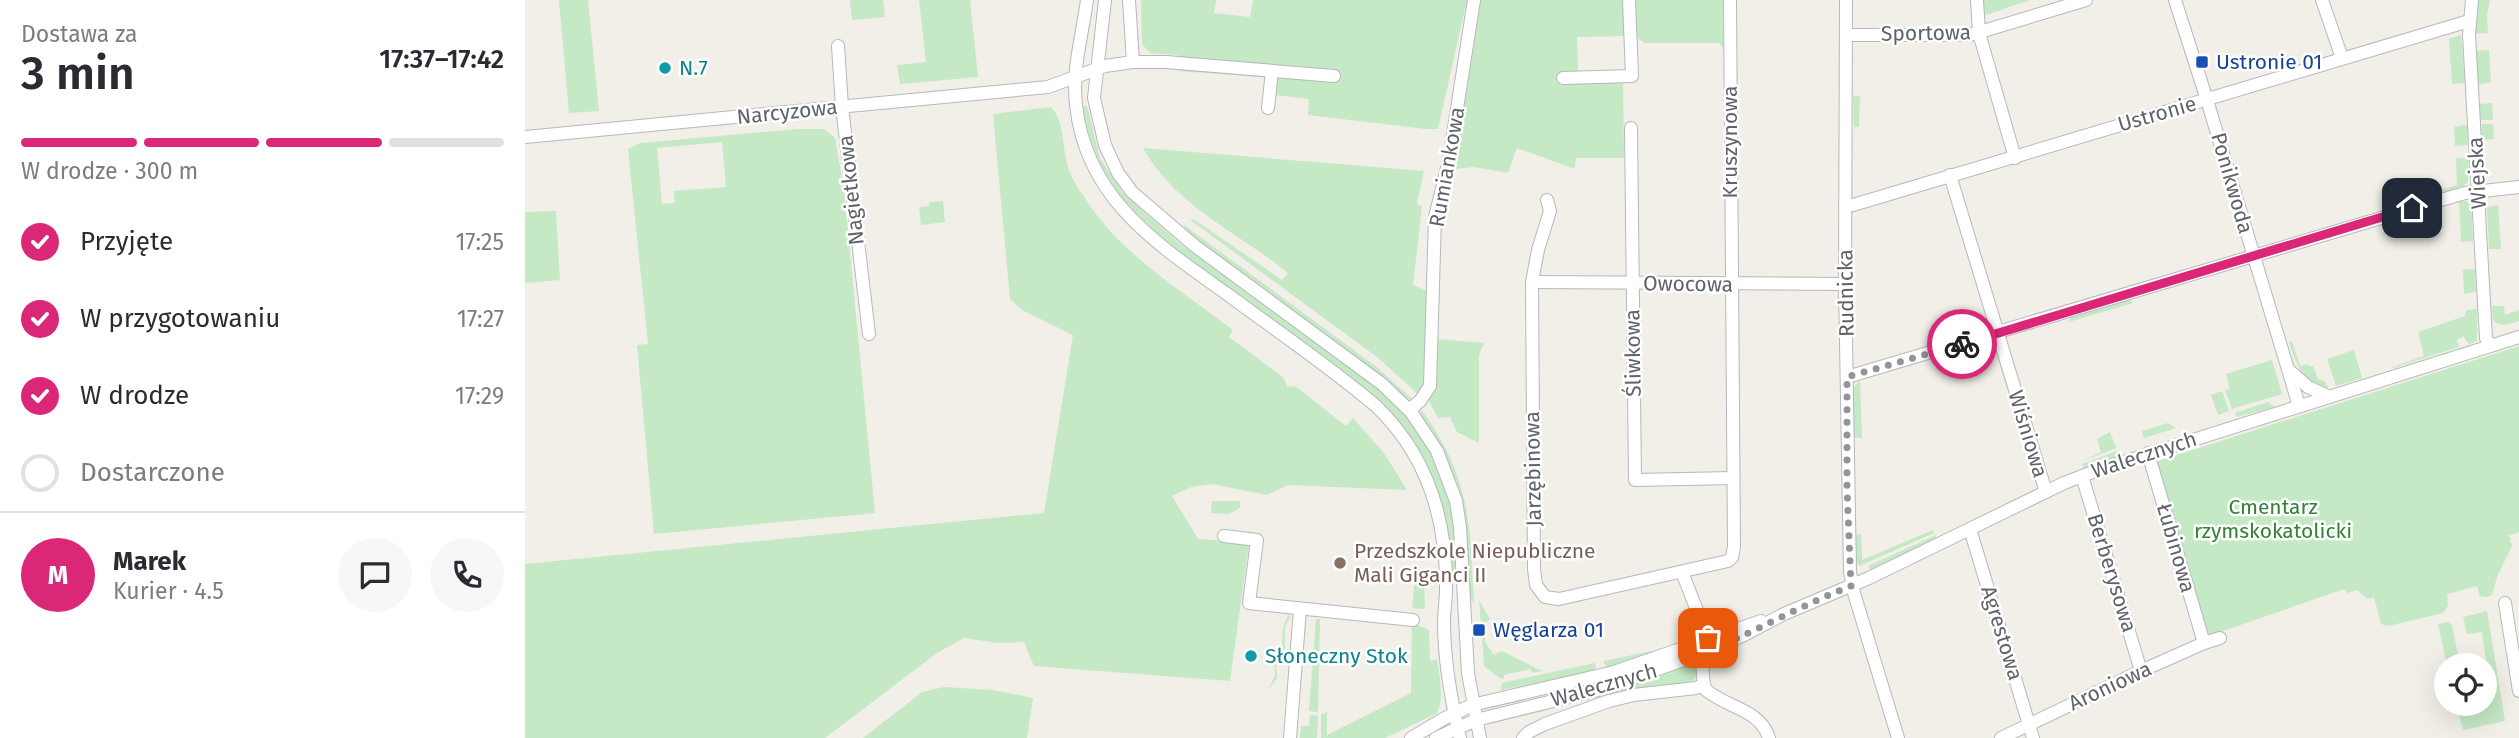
<!DOCTYPE html>
<html lang="pl">
<head>
<meta charset="utf-8">
<style>
	:root { --surface:#fff; --page:#f7f7f7; --text:#2b2b33; --muted:#7c7c81; --line:#e1e1e2; --accent:#db2777 }
	body { margin:0; font-family:"Fira Sans",sans-serif; background:var(--page); color:var(--text); height:100vh; display:flex; flex-direction:column; font-size:26px; white-space:nowrap }
	* { box-sizing:border-box; margin:0 }
	p { font-size:23px; color:var(--muted) }
	.icon { flex:none; width:38px; height:38px; fill:none; stroke:currentColor; stroke-width:2; stroke-linecap:round; stroke-linejoin:round }
	.map { position:relative; flex:1; overflow:hidden }
	.details { display:flex; flex-direction:column; background:var(--surface); width:525px }
	.details>* { flex:none }
	.buttons { position:absolute; left:1909px; top:653px; display:grid; gap:14px }
	.buttons a { display:grid; place-items:center; width:63px; height:63px; border-radius:50%; background:var(--surface); box-shadow:0 7px 28px #0002; font-size:35px }
	.pin { position:absolute; display:grid; place-items:center; width:60px; height:60px; color:#fff; margin:-30px; border-radius:14px; box-shadow:0 4px 10px #0006 }
	.courier { position:absolute; display:grid; place-items:center; width:70px; height:70px; margin:-35px; border:5px solid #db2777; border-radius:50%; background:#fff; color:#222; box-shadow:0 2px 9px #0007 }
	.headline em { font-style:normal; font-weight:600 }
	.headline div { display:flex; flex-direction:column-reverse }
	.headline { display:flex; align-items:center; justify-content:space-between; height:119px; padding:0 21px }
	h1 { font-size:46px; font-weight:600; line-height:52px }
	.bar { display:grid; grid-template-columns:repeat(4,1fr); gap:10px 7px; align-content:center; height:84px; padding:0 21px }
	.bar i { height:9px; border-radius:5px; background:var(--line) }
	.bar .active { background:var(--accent) }
	.bar p { grid-column:span 4 }
	.line { display:flex; align-items:center; gap:18px; padding:0 21px; border-top:2px solid var(--line) }
	.line div { flex:1 }
	.round { display:grid; place-items:center; flex:none; width:74px; height:74px; border-radius:37px; background:var(--page) }
	ol { padding:0 21px; list-style:none }
	li { display:flex; align-items:center; gap:21px; height:77px }
	li p { margin-inline-start:auto }
	li .icon { padding:7px; border-radius:50%; background:var(--accent); color:#fff; stroke-width:4 }
	li:last-child { color:var(--muted) }
	li i { width:38px; height:38px; border:4px solid var(--line); border-radius:50% }
	main { display:flex; flex:1; min-height:0 }
	.map>svg:first-child { display:block }
	.green { fill:#c5e8c5; fill-rule:evenodd }
	.lines { fill:none; stroke-linecap:round; stroke-linejoin:round }
	.minor-casing { stroke:#b5b8bc; stroke-width:14 }
	.minor { stroke:#fff; stroke-width:12 }
	.done { stroke:#929495; stroke-width:7; stroke-dasharray:0 12.6 }
	.route { stroke:#db2777; stroke-width:9 }
	.transit-dot { fill:#1a4fb4; stroke:#fff; stroke-width:2.5 }
	.culture-dot { fill:#0f9aa8; stroke:#fff; stroke-width:2.5 }
	.education-dot { fill:#8d6e63; stroke:#fff; stroke-width:2.5 }
	.labels { text-anchor:middle; dominant-baseline:central; stroke-width:5; stroke-linejoin:round; paint-order:stroke }
	.street-label { font-size:21px; fill:#5f6368; stroke:#fff }
	.transit-label { font-size:21px; fill:#164399; stroke:#fff; text-anchor:start }
	.culture-label { font-size:21px; fill:#0d838f; stroke:#fff; text-anchor:start }
	.park-label { font-size:21px; fill:#348238; stroke:#fff }
	.education-label { font-size:21px; fill:#785e54; stroke:#fff; text-anchor:start }
</style>
</head>
<body>
<main>
<section class="details">
<div class="headline"><div><h1>3 min</h1><p>Dostawa za</p></div><em>17:37–17:42</em></div>
<div class="bar"><i class="active"></i><i class="active"></i><i class="active"></i><i></i><p>W drodze · 300 m</p></div>
<ol>
<li><svg class="icon" aria-label="check" viewBox="0 0 24 24"><path d="M5 12l5 5 9-10"/></svg>Przyjęte<p>17:25</p></li>
<li><svg class="icon" aria-label="check" viewBox="0 0 24 24"><path d="M5 12l5 5 9-10"/></svg>W przygotowaniu<p>17:27</p></li>
<li><svg class="icon" aria-label="check" viewBox="0 0 24 24"><path d="M5 12l5 5 9-10"/></svg>W drodze<p>17:29</p></li>
<li><i></i>Dostarczone</li>
</ol>
<div class="line" style="height:126px"><b class="round" style="background:var(--accent);color:#fff">M</b><div><b>Marek</b><p>Kurier · 4.5</p></div><a class="round"><svg class="icon" aria-label="chat" viewBox="0 0 24 24"><path d="M4 5h16v11H9l-5 4z"/></svg></a><a class="round"><svg class="icon" aria-label="phone" viewBox="0 0 24 24"><path d="M5 4h4l2 5-3 2q2 4 5 5l2-3 5 2v4C11 20 4 13 5 4z"/></svg></a></div>
</section>
<div class="map">
<svg width="1994" height="738" viewBox="0 0 1994 738">
	<rect width="100%" height="100%" fill="#f1efe8"/>
	<g class="green">
		<path d="M 34,0 L 63,0 L 74,111 L 44,113 Z"/>
		<path d="M 325,0 L 358,0 L 360,17 L 327,20 Z"/>
		<path d="M 394,0 L 445,0 L 453,77 L 375,84 L 372,65 L 401,62 Z"/>
		<path d="M 616,0 L 691,0 L 689,13 L 725,17 L 728,0 L 942,0 L 913,129 L 901,129 L 783,115 L 784,99 L 750,95 L 750,78 L 653,71 L 653,55 L 625,53 L 617,44 Z"/>
		<path d="M 955,0 L 1102,0 L 1103,36 L 1052,37 L 1053,72 L 1034,73 L 1035,85 L 1054,84 L 1054,81 L 1098,79 L 1099,158 L 1051,158 L 1050,168 L 1047,168 L 992,148 L 983,173 L 949,167 L 930,169 Z"/>
		<path d="M 1109,0 L 1198,0 L 1198,48 L 1194,43 L 1120,43 L 1110,37 Z"/>
		<path d="M 1459,0 L 1505,0 L 1461,15 L 1459,14 Z"/>
		<path d="M 1952,0 L 1965,0 L 1962,16 L 1963,33 L 1950,34 Z"/>
		<path d="M 1936,35 L 1940,83 L 1927,84 L 1924,39 Z"/>
		<path d="M 1964,50 L 1966,82 L 1953,85 L 1951,51 Z"/>
		<path d="M 1328,96 L 1335,96 L 1334,127 L 1329,127 Z"/>
		<path d="M 1967,103 L 1968,120 L 1955,120 L 1954,104 Z"/>
		<path d="M 558,106 L 562,106 L 575,158 L 597,192 L 653,242 L 855,390 L 885,419 L 906,451 L 924,498 L 931,535 L 932,576 L 928,579 L 927,574 C 923,551 922,527 917,504 C 907,463 881,429 852,399 L 638,241 C 596,204 565,162 558,106 Z"/>
		<path d="M 526,107 C 540,122 537,147 543,167 C 546,177 552,187 558,195 C 592,252 657,291 708,330 L 704,337 L 759,378 L 762,387 L 770,386 L 821,426 L 828,418 L 859,453 L 882,490 L 763,485 L 742,495 L 687,484 L 666,487 L 647,496 L 673,539 L 724,543 L 705,681 L 509,666 L 499,642 L 473,643 L 439,638 L 412,653 L 300,738 L 0,738 L 0,564 L 519,513 L 548,335 L 497,310 L 485,299 L 468,114 Z"/>
		<path d="M 1957,124 L 1968,124 L 1969,139 L 1956,140 Z"/>
		<path d="M 1939,125 L 1942,125 L 1943,145 L 1930,146 L 1929,127 Z"/>
		<path d="M 273,129 L 299,129 L 310,138 L 319,190 L 350,513 L 129,534 L 112,345 L 123,344 L 103,149 L 115,143 ZM 197,142 L 201,187 L 149,191 L 150,203 L 137,204 L 132,148 Z"/>
		<path d="M 618,148 L 899,171 L 892,204 L 897,206 L 888,285 L 912,295 L 912,339 L 959,343 L 954,355 L 954,443 L 932,432 L 925,417 L 913,418 L 905,403 L 901,387 L 895,396 L 852,357 L 668,222 L 665,219 L 670,220 L 757,280 L 763,273 C 713,232 651,207 618,148 Z"/>
		<path d="M 1931,158 L 1944,159 L 1943,182 L 1938,186 L 1908,195 L 1907,193 L 1932,185 Z"/>
		<path d="M 418,201 L 420,222 L 396,225 L 394,207 L 404,206 L 404,202 Z"/>
		<path d="M 1941,201 L 1946,204 L 1948,241 L 1936,242 L 1934,202 Z"/>
		<path d="M 1973,205 L 1976,249 L 1964,249 L 1962,207 Z"/>
		<path d="M 31,211 L 35,280 L 0,283 L 0,212 Z"/>
		<path d="M 659,225 L 853,368 L 888,400 L 881,399 L 838,362 L 661,232 Z"/>
		<path d="M 1950,269 L 1951,292 L 1939,294 L 1938,270 Z"/>
		<path d="M 1605,299 L 1608,303 L 1544,322 L 1545,317 Z"/>
		<path d="M 1967,306 L 1979,306 L 1980,315 L 1994,310 L 1994,321 C 1985,324 1976,328 1968,320 Z"/>
		<path d="M 1952,309 L 1952,341 L 1942,345 L 1944,342 L 1941,341 L 1939,336 L 1932,340 L 1934,347 L 1868,368 L 1867,367 L 1899,356 L 1893,332 L 1940,316 L 1941,310 Z"/>
		<path d="M 1465,341 L 1472,344 L 1488,407 L 1469,346 L 1447,351 L 1446,347 Z"/>
		<path d="M 1767,341 L 1775,366 L 1783,364 L 1784,366 L 1788,366 L 1793,379 L 1799,381 L 1804,388 C 1778,385 1771,364 1764,342 Z"/>
		<path d="M 1994,346 L 1994,532 L 1983,536 L 1986,538 L 1985,543 L 1988,544 L 1972,577 L 1967,595 L 1961,597 L 1955,596 L 1952,586 L 1922,594 L 1923,606 L 1918,613 L 1863,626 L 1856,624 L 1849,597 L 1842,599 L 1832,590 L 1822,593 L 1819,589 L 1681,637 L 1630,462 Z"/>
		<path d="M 1829,350 L 1837,378 L 1811,386 L 1802,359 Z"/>
		<path d="M 1747,360 L 1757,394 L 1707,409 L 1700,390 L 1705,389 L 1701,374 Z"/>
		<path d="M 1335,381 L 1337,438 L 1329,438 L 1329,387 Z"/>
		<path d="M 1697,391 L 1704,411 L 1693,415 L 1686,395 Z"/>
		<path d="M 1743,402 L 1750,407 L 1712,417 L 1710,413 Z"/>
		<path d="M 895,408 C 946,477 945,523 949,604 L 944,595 C 943,528 938,471 896,415 Z"/>
		<path d="M 1643,423 L 1651,428 L 1619,438 L 1617,431 Z"/>
		<path d="M 1585,432 L 1591,448 L 1556,462 L 1576,452 L 1572,439 Z"/>
		<path d="M 1592,451 L 1593,457 L 1559,470 L 1557,464 Z"/>
		<path d="M 687,501 L 715,501 L 715,508 L 704,514 L 686,513 Z"/>
		<path d="M 1408,530 L 1409,533 L 1334,566 L 1330,560 L 1330,535 L 1336,534 L 1337,560 Z"/>
		<path d="M 1411,535 L 1411,539 L 1345,571 L 1343,566 Z"/>
		<path d="M 890,578 L 899,579 L 900,609 L 887,608 Z"/>
		<path d="M 954,600 L 965,619 L 960,623 L 960,642 L 969,655 L 977,651 L 1017,671 L 1007,673 L 1006,669 L 979,675 L 979,678 L 976,679 L 959,666 Z"/>
		<path d="M 1962,611 L 1980,721 L 1938,730 L 1931,704 L 1960,704 L 1960,693 L 1965,692 L 1957,632 L 1942,634 L 1938,617 Z"/>
		<path d="M 763,615 L 766,616 L 760,626 L 760,648 L 751,663 L 752,678 L 744,689 L 750,675 L 749,660 L 757,648 L 758,628 Z"/>
		<path d="M 791,619 L 795,619 L 793,712 L 784,711 Z"/>
		<path d="M 1924,622 L 1927,625 L 1935,665 L 1922,665 L 1913,624 Z"/>
		<path d="M 893,625 L 904,630 L 905,661 L 912,659 C 914,676 920,697 912,713 L 860,738 L 796,738 L 796,714 L 802,712 L 802,735 L 886,693 L 887,627 Z"/>
		<path d="M 1146,647 L 1085,669 L 1079,664 L 1079,661 Z"/>
		<path d="M 1070,663 L 1071,668 C 1065,674 992,686 976,690 L 977,683 Z"/>
		<path d="M 1165,664 L 1172,666 L 1171,678 L 1166,682 L 1075,696 Z"/>
		<path d="M 419,687 L 468,690 L 508,698 L 502,738 L 338,738 L 397,692 Z"/>
		<path d="M 785,715 L 793,716 L 792,738 L 775,738 L 776,726 L 784,726 Z"/>
	</g>
	<g class="lines">
		<g class="minor-casing">
			<g id="minor">
				<path d="M 562,0 C 557,37 547,68 551,105 C 561,199 632,244 702,294 C 752,331 804,366 851,406 C 902,455 922,520 921,590 C 921,601 919,611 919,622 C 919,661 926,700 935,738"/>
				<path d="M 580,0 L 569,98 L 580,145 L 593,173 L 607,192 L 670,246 L 857,384 L 886,412 L 912,451 L 931,501 L 935,527 L 943,673 L 955,738"/>
				<path d="M 604,0 L 608,62"/>
				<path d="M 1321,0 L 1320,284 L 1325,572 L 1329,593 L 1373,738"/>
				<path d="M 1452,0 L 1454,33 L 1490,158"/>
				<path d="M 1650,0 L 1682,100 L 1774,406"/>
				<path d="M 1797,0 L 1817,58"/>
				<path d="M 1947,0 L 1944,35 L 1961,338 L 1965,346"/>
				<path d="M 1321,35 L 1445,35 L 1561,0"/>
				<path d="M 313,46 L 317,107 L 344,334"/>
				<path d="M 1038,78 L 1107,76 L 1104,0"/>
				<path d="M 743,108 L 747,71"/>
				<path d="M 1106,128 L 1110,480 L 1208,478"/>
				<path d="M 0,137 L 523,87 L 580,66 L 608,62 L 641,62 L 809,76"/>
				<path d="M 1425,175 L 1521,492"/>
				<path d="M 1022,200 L 1025,211 L 1013,250 L 1007,282 L 1009,569 L 1011,585 L 1020,597 L 1034,599 L 1203,561 L 1207,557 L 1209,547 L 1205,0"/>
				<path d="M 1320,205 L 1328,205 L 1944,21"/>
				<path d="M 1007,282 L 1320,284"/>
				<path d="M 1766,372 L 1783,387 L 1805,397"/>
				<path d="M 1322,377 L 1940,193 L 1994,187"/>
				<path d="M 884,410 L 895,401 L 905,386 L 910,217 L 924,160 L 949,0"/>
				<path d="M 1623,453 L 1679,643"/>
				<path d="M 1557,476 L 1616,671"/>
				<path d="M 1445,529 L 1508,738"/>
				<path d="M 699,536 L 732,540 L 724,603 L 888,620"/>
				<path d="M 1157,572 L 1185,644"/>
				<path d="M 1980,603 L 1994,691"/>
				<path d="M 1175,646 C 1180,660 1175,678 1181,690 C 1202,708 1235,709 1244,738"/>
				<path d="M 765,738 L 775,609"/>
				<path d="M 886,738 L 920,718 L 947,705 L 1089,672 L 1236,621"/>
				<path d="M 911,738 L 951,720 L 1081,688 L 1177,653 L 1219,635 L 1259,614 L 1344,578 L 1539,483 L 1573,470 L 1994,337"/>
				<path d="M 998,738 L 1004,732 L 1020,724 L 1084,701 L 1109,695 L 1171,688 L 1178,685"/>
				<path d="M 1476,738 L 1616,671 L 1679,643 L 1695,638"/>
			</g>
		</g>
		<use href="#minor" class="minor"/>
	</g>
	<g class="lines">
		<path class="done" d="M 1183,638 L 1188,649 C 1235,629 1279,604 1326,586 L 1322,488 L 1322,377 L 1437,344"/>
		<path class="route" d="M 1437,344 L 1887,208"/>
	</g>
	<g class="transit-dot">
		<rect x="1670" y="55" width="14" height="14" rx="3.5"/>
		<rect x="947" y="623" width="14" height="14" rx="3.5"/>
	</g>
	<g class="culture-dot">
		<circle cx="140" cy="68" r="7"/>
		<circle cx="726" cy="656" r="7"/>
	</g>
	<circle class="education-dot" cx="815" cy="563" r="7"/>
	<g class="labels">
		<g class="street-label">
			<text transform="translate(1401 33) rotate(-1)">Sportowa</text>
			<text transform="translate(262 112) rotate(-6)">Narcyzowa</text>
			<text transform="translate(1632 114) rotate(-16)">Ustronie</text>
			<text transform="translate(1205 142) rotate(-90)">Kruszynowa</text>
			<text transform="translate(922 167) rotate(-80)">Rumiankowa</text>
			<text transform="translate(1952 173) rotate(-93)">Wiejska</text>
			<text transform="translate(1707 183) rotate(74)">Ponikwoda</text>
			<text transform="translate(326 190) rotate(-96)">Nagietkowa</text>
			<text transform="translate(1163 284) rotate(1)">Owocowa</text>
			<text transform="translate(1321 293) rotate(-91)">Rudnicka</text>
			<text transform="translate(1108 353) rotate(-91)">Śliwkowa</text>
			<text transform="translate(1503 434) rotate(73)">Wiśniowa</text>
			<text transform="translate(1619 455) rotate(-18)">Walecznych</text>
			<text transform="translate(1008 469) rotate(-91)">Jarzębinowa</text>
			<text transform="translate(1651 548) rotate(74)">Łubinowa</text>
			<text transform="translate(1587 573) rotate(73)">Berberysowa</text>
			<text transform="translate(1477 633) rotate(73)">Agrestowa</text>
			<text transform="translate(1079 685) rotate(-16)">Walecznych</text>
			<text transform="translate(1585 686) rotate(-25)">Aroniowa</text>
		</g>
		<g class="transit-label">
			<text x="1691" y="62">Ustronie 01</text>
			<text x="968" y="630">Węglarza 01</text>
		</g>
		<g class="culture-label">
			<text x="154" y="68">N.7</text>
			<text x="740" y="656">Słoneczny Stok</text>
		</g>
		<g class="park-label">
			<text x="1748" y="507">Cmentarz<tspan x="1748" dy="24">rzymskokatolicki</tspan></text>
		</g>
		<g class="education-label">
			<text x="829" y="551">Przedszkole Niepubliczne<tspan x="829" dy="24">Mali Giganci II</tspan></text>
		</g>
	</g>
</svg>
<div class="buttons">
<a><svg class="icon" aria-label="locate" viewBox="0 0 24 24"><circle cx="12" cy="12" r="6"/><path d="M12 2v4M12 18v4M2 12h4M18 12h4"/></svg></a>
</div>
<div class="pin" style="left:1183px;top:638px;background:#ea580c"><svg class="icon" aria-label="bag" viewBox="0 0 24 24"><path d="M5 8h14l-1 12H6zM9 8a3 3 0 0 1 6 0"/></svg></div>
<div class="pin" style="left:1887px;top:208px;background:#1f2937"><svg class="icon" aria-label="home" viewBox="0 0 24 24"><path d="M3 11l9-7 9 7M6 9v11h12V9"/></svg></div>
<div class="courier" style="left:1437px;top:344px"><svg class="icon" aria-label="bike" viewBox="0 0 24 24"><circle cx="6" cy="16" r="4"/><circle cx="18" cy="16" r="4"/><path d="M6 16l4-8h5l3 8M10 8l3 8H6M13 5h3"/></svg></div>
</div>
</main>
</body>
</html>
